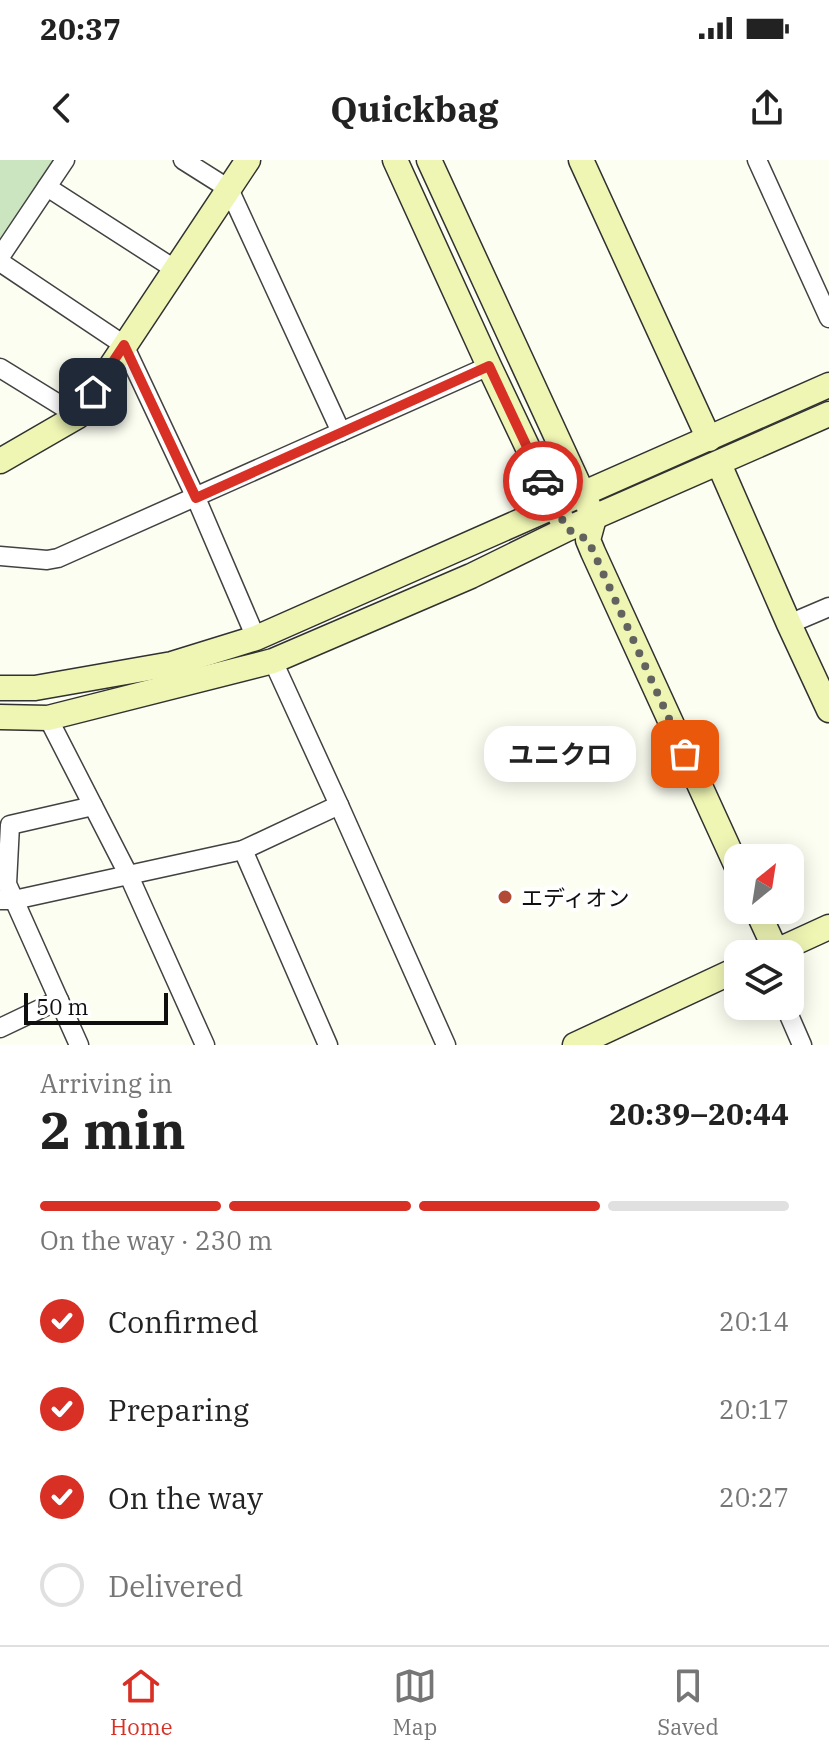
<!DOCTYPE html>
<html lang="en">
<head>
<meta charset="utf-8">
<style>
	:root { --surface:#fff; --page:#f2f2f2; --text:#222; --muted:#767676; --line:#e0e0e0; --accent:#d93025 }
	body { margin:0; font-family:"IBM Plex Serif","Noto Sans JP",serif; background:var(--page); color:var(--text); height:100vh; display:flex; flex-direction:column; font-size:30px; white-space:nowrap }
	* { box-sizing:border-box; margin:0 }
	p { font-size:26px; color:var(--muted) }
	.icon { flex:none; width:44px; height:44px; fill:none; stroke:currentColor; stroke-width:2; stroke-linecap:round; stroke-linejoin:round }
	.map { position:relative; height:885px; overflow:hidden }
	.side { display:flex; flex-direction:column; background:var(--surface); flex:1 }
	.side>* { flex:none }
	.needle { width:52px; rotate:30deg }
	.buttons { position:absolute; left:724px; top:684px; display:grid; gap:16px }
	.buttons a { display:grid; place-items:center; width:80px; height:80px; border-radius:16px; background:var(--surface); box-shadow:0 4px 20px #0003; font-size:40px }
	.scale { position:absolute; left:24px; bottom:20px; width:144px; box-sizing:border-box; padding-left:8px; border:4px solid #0f0f0f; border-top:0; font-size:22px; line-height:28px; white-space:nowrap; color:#0f0f0f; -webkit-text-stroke:6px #fff; paint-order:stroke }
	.pin { position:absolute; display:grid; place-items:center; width:68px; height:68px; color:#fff; margin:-34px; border-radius:16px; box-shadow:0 4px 12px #0006 }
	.courier { position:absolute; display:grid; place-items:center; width:80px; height:80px; margin:-40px; border:6px solid #d93025; border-radius:50%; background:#fff; color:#222; box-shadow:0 2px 10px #0007 }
	.bubble { position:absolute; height:56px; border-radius:24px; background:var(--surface); box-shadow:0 4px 20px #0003; font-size:26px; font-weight:700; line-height:56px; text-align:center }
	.summary em { font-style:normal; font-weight:700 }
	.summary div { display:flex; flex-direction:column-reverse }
	.summary { display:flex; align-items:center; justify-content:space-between; height:136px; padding:0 40px }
	h1 { font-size:52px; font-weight:700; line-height:60px }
	.bar { display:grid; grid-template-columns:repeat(4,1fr); gap:12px 8px; align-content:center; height:96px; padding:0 40px }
	.bar i { height:10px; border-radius:6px; background:var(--line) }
	.bar .on { background:var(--accent) }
	.bar p { grid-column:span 4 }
	ol { padding:0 40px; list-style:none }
	li { display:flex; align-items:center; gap:24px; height:88px }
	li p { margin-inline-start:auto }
	li .icon { padding:8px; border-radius:50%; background:var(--accent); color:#fff; stroke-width:4 }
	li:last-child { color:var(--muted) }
	li i { width:44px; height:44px; border:4px solid var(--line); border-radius:50% }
	.status { display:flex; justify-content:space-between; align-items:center; height:56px; padding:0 40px; background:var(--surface); direction:ltr }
	.status svg { height:22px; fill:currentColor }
	header { display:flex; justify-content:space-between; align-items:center; height:104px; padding:0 40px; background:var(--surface); font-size:36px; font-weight:700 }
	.menu { display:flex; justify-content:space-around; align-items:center; height:112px; border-top:2px solid var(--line); background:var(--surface); font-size:22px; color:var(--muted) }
	.menu a { display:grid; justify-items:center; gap:4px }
	.menu .on { color:var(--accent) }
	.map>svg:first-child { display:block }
	.green { fill:#cae5bf }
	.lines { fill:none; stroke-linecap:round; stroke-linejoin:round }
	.street-casing { stroke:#424242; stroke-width:21 }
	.secondary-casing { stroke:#313131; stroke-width:27 }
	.street { stroke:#fff; stroke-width:18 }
	.secondary { stroke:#eff6b4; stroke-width:24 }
	.done { stroke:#62635e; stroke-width:8; stroke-dasharray:0 14.4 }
	.route { stroke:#d93025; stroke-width:10 }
	.poi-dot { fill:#b14b35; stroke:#fff; stroke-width:3 }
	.labels { text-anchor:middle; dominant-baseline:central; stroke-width:8; stroke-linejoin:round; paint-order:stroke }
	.poi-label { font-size:22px; fill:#0f0f0f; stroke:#fff; text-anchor:start }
</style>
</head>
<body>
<div class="status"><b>20:37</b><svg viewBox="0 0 49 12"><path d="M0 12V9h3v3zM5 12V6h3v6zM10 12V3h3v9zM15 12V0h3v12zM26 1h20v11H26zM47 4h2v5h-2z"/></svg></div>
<header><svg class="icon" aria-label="back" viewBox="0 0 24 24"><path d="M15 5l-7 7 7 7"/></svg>Quickbag<svg class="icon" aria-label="share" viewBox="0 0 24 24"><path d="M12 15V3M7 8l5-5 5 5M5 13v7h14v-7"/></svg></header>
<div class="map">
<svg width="829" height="885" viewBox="0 0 829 885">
	<rect width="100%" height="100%" fill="#fdfef2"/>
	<path class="green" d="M 0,0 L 55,0 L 0,83 Z"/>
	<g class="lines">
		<g class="street-casing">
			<g id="street">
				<path d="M 183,0 L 229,29 L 341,272"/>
				<path d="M 757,0 L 829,158"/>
				<path d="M 47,27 L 176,110"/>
				<path d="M 0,97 L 65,0"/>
				<path d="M 0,102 L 124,185 L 196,338 L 256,478"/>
				<path d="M 0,208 L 78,256"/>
				<path d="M 0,396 L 47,400 L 58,398 L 489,206"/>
				<path d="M 789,464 L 829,447"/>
				<path d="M 273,501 L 339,645 L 446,885"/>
				<path d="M 48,558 L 129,716 L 205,885"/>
				<path d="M 243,690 L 328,885"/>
				<path d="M 0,740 L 14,740 L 243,690 L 339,645"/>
				<path d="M 785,846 L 802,885"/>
				<path d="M 0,868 L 59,840"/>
				<path d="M 79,885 L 7,724 L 10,665 L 93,646"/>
			</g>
		</g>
		<g class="secondary-casing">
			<g id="secondary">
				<path d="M 395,0 L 489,206 L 562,360"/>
				<path d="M 429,0 L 594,358 L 588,380 L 593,392 L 738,709"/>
				<path d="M 581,0 L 709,279"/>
				<path d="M 0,301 L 78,256 L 248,0"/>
				<path d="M 719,304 L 789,464 L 829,550"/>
				<path d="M 0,528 L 35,528 L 172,504 L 256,478 L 829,225"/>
				<path d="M 0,557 L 48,558 L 273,501 L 471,416 L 567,369 L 829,254"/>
				<path d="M 757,750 L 776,791"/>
				<path d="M 770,794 L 829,767"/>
				<path d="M 575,885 L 738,809"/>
			</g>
		</g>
		<use href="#street" class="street"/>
		<use href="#secondary" class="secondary"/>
	</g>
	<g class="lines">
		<path class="done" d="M 543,321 L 567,369 L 588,380 L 685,594"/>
		<path class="route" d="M 93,232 L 124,185 L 196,338 L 489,206 L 543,321"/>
	</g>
	<circle class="poi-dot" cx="505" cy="737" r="8"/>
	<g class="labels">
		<g class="poi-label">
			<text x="521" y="737">エディオン</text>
		</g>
	</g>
</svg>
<div class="buttons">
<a><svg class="needle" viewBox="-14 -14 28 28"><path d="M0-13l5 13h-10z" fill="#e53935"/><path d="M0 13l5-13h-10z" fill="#767676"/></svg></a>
<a><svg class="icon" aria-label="layers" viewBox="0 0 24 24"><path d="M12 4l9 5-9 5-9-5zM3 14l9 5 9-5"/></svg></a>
</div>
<div class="scale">50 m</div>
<div class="pin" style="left:685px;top:594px;background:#ea580c"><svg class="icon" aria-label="bag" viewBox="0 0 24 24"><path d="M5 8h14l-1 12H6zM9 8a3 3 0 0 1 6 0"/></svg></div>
<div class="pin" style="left:93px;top:232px;background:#1f2937"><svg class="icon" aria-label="home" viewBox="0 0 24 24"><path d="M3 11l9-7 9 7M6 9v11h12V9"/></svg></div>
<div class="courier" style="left:543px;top:321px"><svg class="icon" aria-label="car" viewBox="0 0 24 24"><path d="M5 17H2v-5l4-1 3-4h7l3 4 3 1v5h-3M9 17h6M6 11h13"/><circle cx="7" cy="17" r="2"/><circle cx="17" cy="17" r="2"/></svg></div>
<div class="bubble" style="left:484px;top:566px;width:152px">ユニクロ</div>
</div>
<section class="side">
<div class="summary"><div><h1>2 min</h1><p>Arriving in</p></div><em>20:39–20:44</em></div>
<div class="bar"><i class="on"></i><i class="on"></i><i class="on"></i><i></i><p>On the way · 230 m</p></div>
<ol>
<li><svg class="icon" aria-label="check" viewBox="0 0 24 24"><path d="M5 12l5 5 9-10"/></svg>Confirmed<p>20:14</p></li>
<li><svg class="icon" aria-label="check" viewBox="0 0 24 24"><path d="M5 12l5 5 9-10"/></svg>Preparing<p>20:17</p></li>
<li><svg class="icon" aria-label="check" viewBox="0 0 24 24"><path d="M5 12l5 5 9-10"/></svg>On the way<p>20:27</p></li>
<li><i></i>Delivered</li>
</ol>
</section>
<nav class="menu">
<a class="on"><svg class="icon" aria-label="home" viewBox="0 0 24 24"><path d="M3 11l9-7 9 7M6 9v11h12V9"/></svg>Home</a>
<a><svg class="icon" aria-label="map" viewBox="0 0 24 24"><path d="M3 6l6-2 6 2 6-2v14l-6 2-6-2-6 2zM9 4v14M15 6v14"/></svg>Map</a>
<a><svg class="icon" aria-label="saved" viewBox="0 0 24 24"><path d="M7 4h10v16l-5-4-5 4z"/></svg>Saved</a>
</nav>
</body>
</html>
